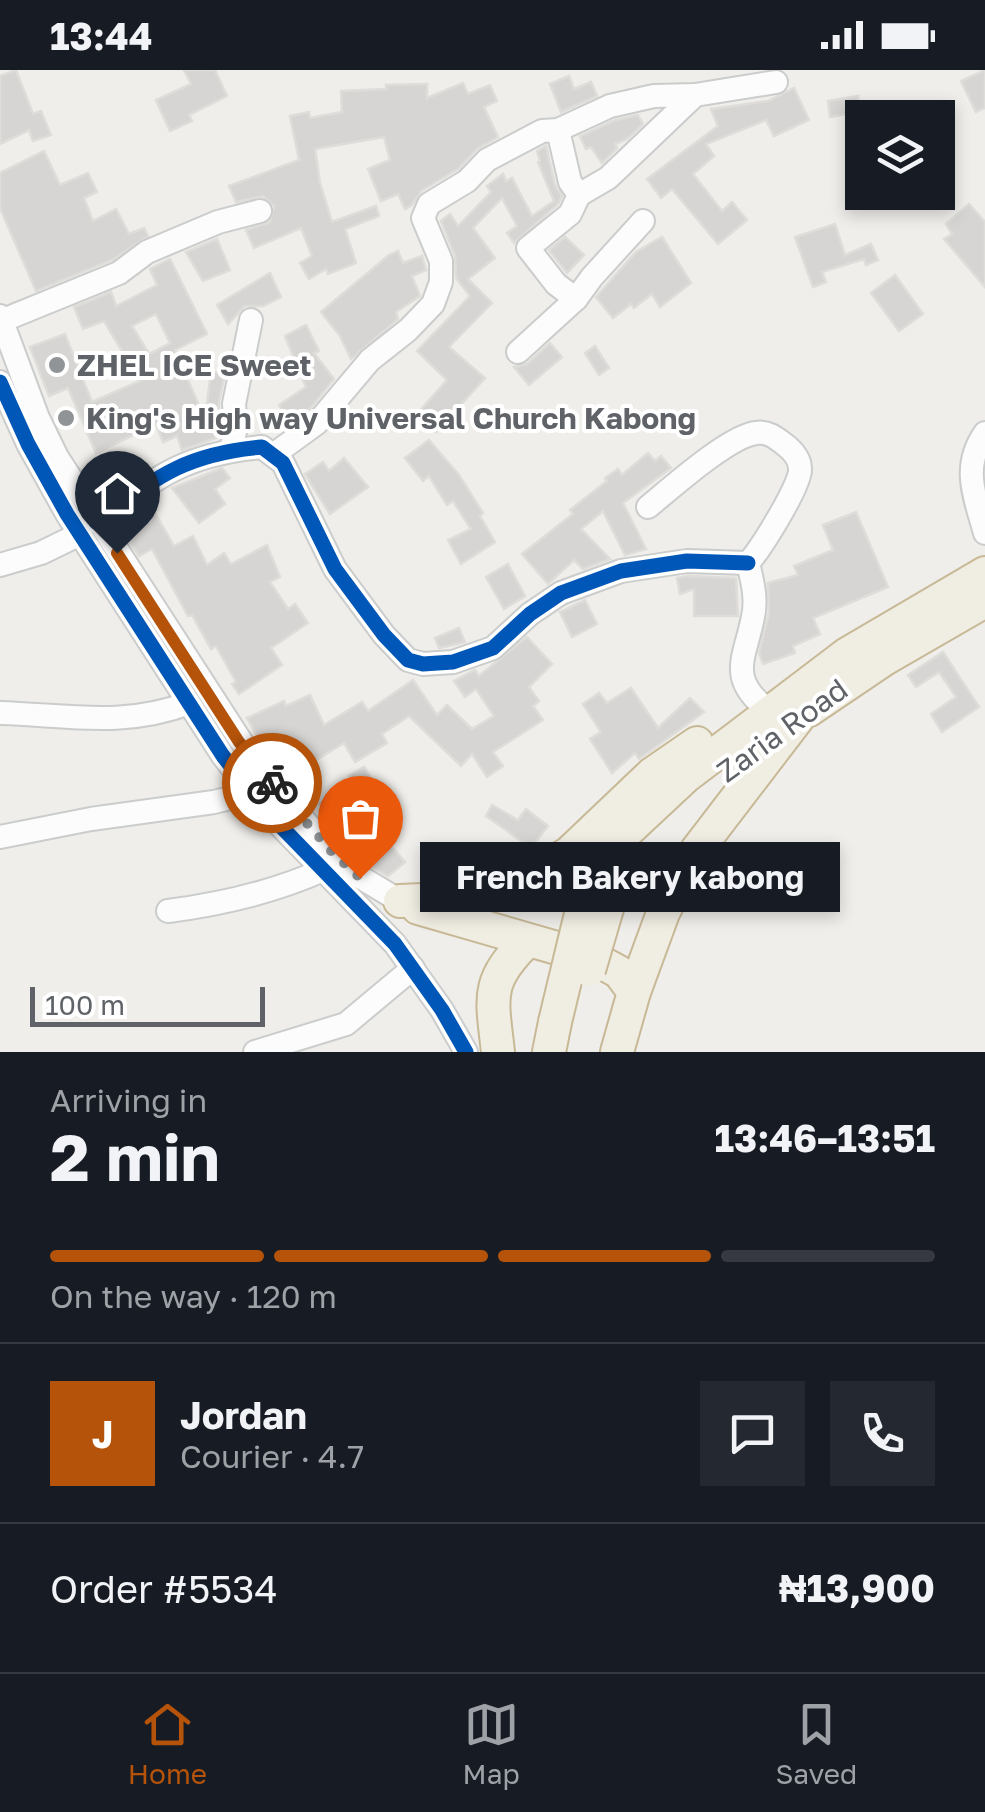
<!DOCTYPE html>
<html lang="en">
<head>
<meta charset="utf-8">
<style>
	:root { --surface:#171b24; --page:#242831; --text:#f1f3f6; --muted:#9ea1a6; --line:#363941; --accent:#b45309 }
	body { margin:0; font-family:"Golos Text",sans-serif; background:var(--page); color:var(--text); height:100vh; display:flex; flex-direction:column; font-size:38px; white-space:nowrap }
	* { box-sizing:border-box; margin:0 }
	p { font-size:32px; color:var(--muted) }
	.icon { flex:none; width:55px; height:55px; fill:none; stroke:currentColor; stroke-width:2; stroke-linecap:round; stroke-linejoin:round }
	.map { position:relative; height:982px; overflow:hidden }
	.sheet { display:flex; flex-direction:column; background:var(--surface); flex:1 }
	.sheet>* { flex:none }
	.controls { position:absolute; left:845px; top:30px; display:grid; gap:20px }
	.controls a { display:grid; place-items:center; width:110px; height:110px; border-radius:0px; background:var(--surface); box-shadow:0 5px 15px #0003; font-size:50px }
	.scale { position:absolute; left:30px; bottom:25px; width:235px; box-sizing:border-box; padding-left:10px; border:5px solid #5f6368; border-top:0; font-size:28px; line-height:35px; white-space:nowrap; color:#5f6368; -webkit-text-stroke:8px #fff; paint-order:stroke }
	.pin { position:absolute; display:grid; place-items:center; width:85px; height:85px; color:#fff; margin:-102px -42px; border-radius:50% 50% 50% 0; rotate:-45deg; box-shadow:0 0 10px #0007 }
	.pin .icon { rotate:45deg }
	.courier { position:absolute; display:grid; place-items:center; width:100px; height:100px; margin:-50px; border:8px solid #b45309; border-radius:50%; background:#fff; color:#222; box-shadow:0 2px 12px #0007 }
	.bubble { position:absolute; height:70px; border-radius:0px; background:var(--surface); box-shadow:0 5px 15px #0003; font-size:32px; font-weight:700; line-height:70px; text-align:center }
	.headline em { font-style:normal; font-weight:700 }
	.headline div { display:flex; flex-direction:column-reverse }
	.headline { display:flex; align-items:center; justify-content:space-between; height:170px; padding:0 50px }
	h1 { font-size:65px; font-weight:700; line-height:75px }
	.bar { display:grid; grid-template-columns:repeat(4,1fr); gap:15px 10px; align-content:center; height:120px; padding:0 50px }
	.bar i { height:12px; border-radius:8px; background:var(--line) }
	.bar .current { background:var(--accent) }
	.bar p { grid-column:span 4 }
	.line { display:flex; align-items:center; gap:25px; padding:0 50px; border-top:2px solid var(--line) }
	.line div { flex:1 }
	.round { display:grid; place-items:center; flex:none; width:105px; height:105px; border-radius:0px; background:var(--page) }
	.status { display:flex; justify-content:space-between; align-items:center; height:70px; padding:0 50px; background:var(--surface); direction:ltr }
	.status svg { height:28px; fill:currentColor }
	.tab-bar { display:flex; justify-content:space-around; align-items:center; height:140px; border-top:2px solid var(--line); background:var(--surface); font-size:28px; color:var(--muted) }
	.tab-bar a { display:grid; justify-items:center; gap:5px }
	.tab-bar .current { color:var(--accent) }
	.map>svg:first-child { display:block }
	.building { fill:#d6d5d3; stroke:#deddd9; stroke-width:2.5; fill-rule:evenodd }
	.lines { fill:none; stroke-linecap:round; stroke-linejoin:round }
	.minor-casing { stroke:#cbcccc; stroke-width:26 }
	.highway-casing { stroke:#c8b996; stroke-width:36 }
	.minor { stroke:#fdfcfc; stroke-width:22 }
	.highway { stroke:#f0ede3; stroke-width:32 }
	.highway-bridge-casing { stroke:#c8b996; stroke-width:36; stroke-linecap:butt }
	.highway-bridge { stroke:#f0ede3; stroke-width:32 }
	.cycleway-casing { stroke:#fff; stroke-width:21 }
	.cycleway { stroke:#0057b8; stroke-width:15 }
	.done { stroke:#919496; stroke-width:10; stroke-dasharray:0 18 }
	.route { stroke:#b45309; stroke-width:12 }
	.poi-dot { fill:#919496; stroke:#fff; stroke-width:4 }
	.labels { text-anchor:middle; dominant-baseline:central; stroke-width:8; stroke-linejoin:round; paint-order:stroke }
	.poi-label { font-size:30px; font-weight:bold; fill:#5f6368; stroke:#fff; text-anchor:start }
	.street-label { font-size:30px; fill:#5f6368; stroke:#fff }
</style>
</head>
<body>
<div class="status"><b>13:44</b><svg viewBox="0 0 49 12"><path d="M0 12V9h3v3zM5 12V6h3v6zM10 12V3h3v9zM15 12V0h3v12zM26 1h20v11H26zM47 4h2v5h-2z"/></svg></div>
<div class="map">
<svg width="985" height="982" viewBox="0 0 985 982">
	<rect width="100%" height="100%" fill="#efeeea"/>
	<g class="building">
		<path d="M 16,0 L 33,44 L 41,41 L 51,65 L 33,71 L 29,60 L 0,74 L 0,6 Z"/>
		<path d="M 184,0 L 215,0 L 227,26 L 189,45 L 192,51 L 170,61 L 156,30 L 191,14 Z"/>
		<path d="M 985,0 L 985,38 L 976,42 L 961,11 Z"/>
		<path d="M 569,6 L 574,19 L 591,12 L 597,26 L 561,42 L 550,14 Z"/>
		<path d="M 463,13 L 468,24 L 490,15 L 497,31 L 484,37 L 498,67 L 477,79 L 458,99 L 421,121 L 412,135 L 405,139 L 398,124 L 381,131 L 368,99 L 390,90 L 384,67 L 315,79 L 320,113 L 332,152 L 376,136 L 379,146 L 345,159 L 356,193 L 328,204 L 326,199 L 309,209 L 300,193 L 312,186 L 301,158 L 254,178 L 246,160 L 270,152 L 274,136 L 263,126 L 236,132 L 229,116 L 299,90 L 290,46 L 309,42 L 310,48 L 342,42 L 341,21 L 386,19 L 386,15 L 427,14 L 427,28 Z"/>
		<path d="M 794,18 L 809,50 L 774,66 L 766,50 L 706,74 L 714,86 L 693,104 L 722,141 L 732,132 L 747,150 L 718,174 L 672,119 L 661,128 L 647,109 L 718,56 L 711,39 L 768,31 Z"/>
		<path d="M 858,26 L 859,42 L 830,47 L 828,31 Z"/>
		<path d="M 638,45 L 643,54 L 627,69 L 615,74 L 617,78 L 602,93 L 591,77 L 586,79 L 580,66 L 615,50 Z"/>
		<path d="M 546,76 L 555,115 L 562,126 L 558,134 L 514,173 L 507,163 L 517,156 L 502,128 L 473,158 L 495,188 L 468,209 L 492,233 L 449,277 L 485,308 L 436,362 L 417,344 L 447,310 L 417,281 L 470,226 L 456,208 L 455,186 L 441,151 L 450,144 L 458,156 L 491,122 L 487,116 L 503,104 L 506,111 L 512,108 L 532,146 L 554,131 L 538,92 L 540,91 L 537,81 Z"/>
		<path d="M 44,81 L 60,115 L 88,103 L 97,122 L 84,128 L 93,151 L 116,139 L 129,164 L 144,158 L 148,166 L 112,190 L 36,221 L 0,138 L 0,103 Z"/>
		<path d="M 969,134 L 985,152 L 985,217 L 944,169 L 952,164 L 946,154 Z"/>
		<path d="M 835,154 L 845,185 L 871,174 L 878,190 L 866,195 L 864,189 L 822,202 L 826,212 L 813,217 L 795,167 Z"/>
		<path d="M 565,167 L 584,185 L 567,203 L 549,180 Z"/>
		<path d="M 662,167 L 691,213 L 660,237 L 652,224 L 634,238 L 631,234 L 613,248 L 596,227 L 636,182 Z"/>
		<path d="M 217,169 L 230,200 L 203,211 L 186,182 Z"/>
		<path d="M 398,181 L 403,193 L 422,186 L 426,200 L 412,206 L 420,226 L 396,242 L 398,249 L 351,289 L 340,266 L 321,242 L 389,185 Z"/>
		<path d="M 170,189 L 207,264 L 175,280 L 205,349 L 211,302 L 225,303 L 219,332 L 218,367 L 182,380 L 177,366 L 163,372 L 156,354 L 96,383 L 68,318 L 49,326 L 30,277 L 65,264 L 92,332 L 140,311 L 104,251 L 83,259 L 74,237 L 111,222 L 116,236 L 157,215 L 150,199 ZM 156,244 L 170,273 L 149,284 L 132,256 Z"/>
		<path d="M 270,203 L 281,227 L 263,236 L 245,236 L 228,254 L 217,235 Z"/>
		<path d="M 895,205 L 923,244 L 899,261 L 871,223 Z"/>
		<path d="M 306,255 L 319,281 L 314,283 L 334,309 L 307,342 L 291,353 L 279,335 L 306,317 L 285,266 Z"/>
		<path d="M 550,273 L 562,287 L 529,315 L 514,297 L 527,294 Z"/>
		<path d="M 595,276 L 609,298 L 599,305 L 585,283 Z"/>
		<path d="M 429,370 L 459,405 L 483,443 L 480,446 L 495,472 L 461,494 L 448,470 L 471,459 L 453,431 L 447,435 L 429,406 L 423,411 L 405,388 Z"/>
		<path d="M 648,383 L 655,391 L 661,386 L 671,398 L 623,433 L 646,479 L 625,485 L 603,441 L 581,459 L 610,489 L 583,499 L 574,490 L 548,514 L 522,484 L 573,444 L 570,440 L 607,411 L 605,408 L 618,399 L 622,405 Z"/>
		<path d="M 344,388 L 368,417 L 330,444 L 305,404 L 323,392 L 329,401 Z"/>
		<path d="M 222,398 L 230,408 L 215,419 L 225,434 L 199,453 L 172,418 Z"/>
		<path d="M 149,432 L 174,476 L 193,466 L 207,495 L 224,483 L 231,494 L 267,475 L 280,507 L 270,512 L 288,539 L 295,534 L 308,553 L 271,578 L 282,595 L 239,624 L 232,614 L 236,612 L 216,576 L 211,579 L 192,545 L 188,546 L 152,479 L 139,486 L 118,454 Z"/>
		<path d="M 856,442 L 888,517 L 813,548 L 820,564 L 793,576 L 795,583 L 763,594 L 759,583 L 769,542 L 768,513 L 798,505 L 794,496 L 833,480 L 823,455 Z"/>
		<path d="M 508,494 L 525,526 L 504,539 L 486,507 Z"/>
		<path d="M 688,506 L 736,508 L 738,546 L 694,546 L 694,519 L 680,524 L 677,508 Z"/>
		<path d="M 585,530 L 597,554 L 572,567 L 560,542 Z"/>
		<path d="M 459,558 L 465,572 L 439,578 L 435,568 Z"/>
		<path d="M 527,567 L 552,594 L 529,617 L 539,631 L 533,636 L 543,650 L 493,682 L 503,696 L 487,707 L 472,684 L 461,696 L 409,646 L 382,664 L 387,673 L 355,692 L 344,673 L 303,698 L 320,721 L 309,730 L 295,712 L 297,710 L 278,677 L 266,682 L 247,648 L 284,631 L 286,636 L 310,625 L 324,655 L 362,632 L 368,641 L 413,610 L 437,645 L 447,635 L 472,659 L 494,646 L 476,619 L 465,627 L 454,611 L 475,600 L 479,606 Z"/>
		<path d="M 943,582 L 979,637 L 942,662 L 931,644 L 956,627 L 939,602 L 916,617 L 908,605 Z"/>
		<path d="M 631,618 L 658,658 L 690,628 L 704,642 L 639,689 L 635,683 L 612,703 L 590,669 L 601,662 L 583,634 L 599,623 L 607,633 Z"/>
		<path d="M 364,697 L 374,713 L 353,726 L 357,735 L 405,792 L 388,806 L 369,795 L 319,734 L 353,712 L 349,706 Z"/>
		<path d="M 492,735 L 518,750 L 526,739 L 548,756 L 531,778 L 486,746 Z"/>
	</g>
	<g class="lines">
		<g class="minor-casing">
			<g id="minor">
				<path d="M 558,60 L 570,112 L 579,125 L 570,144 L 528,178 L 556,214 L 576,229 L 592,207 L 643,151"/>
				<path d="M 579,125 L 608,108 L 695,25"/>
				<path d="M 0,246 L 38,348 L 57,387 L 259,699 L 332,782 L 360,807 L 400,831"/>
				<path d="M 1,251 L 119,203 L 147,182 L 218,152 L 260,141"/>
				<path d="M 518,282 L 576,229"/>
				<path d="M 0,312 L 28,374 L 67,444 L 223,686 L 267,742 L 395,874 L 442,940 L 466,982"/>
				<path d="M 985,363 C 961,397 975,427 985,463"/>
				<path d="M 231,380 L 236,357 L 234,334 L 251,250"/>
				<path d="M 273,385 L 317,353 L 370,290 L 408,260 L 433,234 L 441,212 L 441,191 L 423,148 L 429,134 L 467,111 L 487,90 L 542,61 L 558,60 L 610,36 L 654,26 L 695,25 L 776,12"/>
				<path d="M 648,437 C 670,419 729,366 756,363 C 767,361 775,367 784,374 C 792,380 800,388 800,399 C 801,415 760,480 748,493 C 752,510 756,524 754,541 C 747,587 724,606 769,641"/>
				<path d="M 96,452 C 157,407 184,384 262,377 L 283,393 L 335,499 L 384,565 L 408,590 L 423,594 L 453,592 L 493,578 L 530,544 L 561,523 L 621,501 L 687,491 L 748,493"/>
				<path d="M 0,495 L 41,483 L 80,464"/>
				<path d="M 0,643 C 67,645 123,658 189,633"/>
				<path d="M 0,767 L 91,749 L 214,732 L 230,728 L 243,714"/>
				<path d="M 168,841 C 222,834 274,822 323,800"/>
				<path d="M 255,982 L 346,954 L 413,898"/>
			</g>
		</g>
		<g class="highway-casing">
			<g id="highway">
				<path d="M 809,640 L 883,590 L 985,531"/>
				<path d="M 587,819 L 601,795 L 625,763 L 685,707 L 847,584 L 985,503"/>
				<path d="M 400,831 L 467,828 L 528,808 L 569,783 L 652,704 L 697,673"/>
				<path d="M 418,838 L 595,889 L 619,902 L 634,922"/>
				<path d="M 498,982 C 492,928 485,912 526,872"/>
				<path d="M 549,982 L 555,952"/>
				<path d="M 617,982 L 634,922 L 663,843 L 681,807 L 697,780 L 798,648"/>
			</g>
		</g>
		<use href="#minor" class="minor"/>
		<use href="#highway" class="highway"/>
		<g class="highway-bridge-casing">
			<g id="highway-bridge">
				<path d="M 589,900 L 611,825"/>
				<path d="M 555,952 L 587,819"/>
			</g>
		</g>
		<use href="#highway-bridge" class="highway-bridge"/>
		<g class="cycleway-casing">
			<g id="cycleway">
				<path d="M 0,312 L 28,374 L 67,444 L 223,686 L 267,742 L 395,874 L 442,940 L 466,982"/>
				<path d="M 96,452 C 157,407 184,384 262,377 L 283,393 L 335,499 L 384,565 L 408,590 L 423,594 L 453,592 L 493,578 L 530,544 L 561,523 L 621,501 L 687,491 L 748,493"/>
			</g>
		</g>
		<use href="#cycleway" class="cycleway"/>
	</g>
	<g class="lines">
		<path class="done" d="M 272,713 L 332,782 L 360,808"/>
		<path class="route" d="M 117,483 L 239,672 L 272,713"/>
	</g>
	<g class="poi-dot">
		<circle cx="57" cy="295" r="10"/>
		<circle cx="66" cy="348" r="10"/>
	</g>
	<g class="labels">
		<g class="poi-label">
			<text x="77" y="295">ZHEL ICE Sweet</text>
			<text x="86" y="348">King's High way Universal Church Kabong</text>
		</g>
		<g class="street-label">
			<text transform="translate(782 660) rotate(-36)">Zaria Road</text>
		</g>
	</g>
</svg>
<div class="controls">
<a><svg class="icon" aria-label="layers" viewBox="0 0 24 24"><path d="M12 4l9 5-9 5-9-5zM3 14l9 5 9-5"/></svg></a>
</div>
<div class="scale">100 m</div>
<div class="pin" style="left:360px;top:808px;background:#ea580c"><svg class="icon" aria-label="bag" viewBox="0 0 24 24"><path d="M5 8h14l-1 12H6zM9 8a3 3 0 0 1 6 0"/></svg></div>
<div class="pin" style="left:117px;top:483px;background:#1f2937"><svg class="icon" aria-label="home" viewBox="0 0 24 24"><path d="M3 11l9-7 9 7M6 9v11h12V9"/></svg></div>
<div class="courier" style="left:272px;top:713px"><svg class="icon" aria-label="bike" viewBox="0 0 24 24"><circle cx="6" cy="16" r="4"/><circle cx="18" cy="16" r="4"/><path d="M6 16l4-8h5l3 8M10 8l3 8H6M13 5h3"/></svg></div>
<div class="bubble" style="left:420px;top:772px;width:420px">French Bakery kabong</div>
</div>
<section class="sheet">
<div class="headline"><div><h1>2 min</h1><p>Arriving in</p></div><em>13:46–13:51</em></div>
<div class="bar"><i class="current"></i><i class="current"></i><i class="current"></i><i></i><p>On the way · 120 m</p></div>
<div class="line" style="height:180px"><b class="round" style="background:var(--accent);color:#fff">J</b><div><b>Jordan</b><p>Courier · 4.7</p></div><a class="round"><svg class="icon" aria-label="chat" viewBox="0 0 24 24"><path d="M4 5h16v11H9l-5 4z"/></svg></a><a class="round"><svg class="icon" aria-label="phone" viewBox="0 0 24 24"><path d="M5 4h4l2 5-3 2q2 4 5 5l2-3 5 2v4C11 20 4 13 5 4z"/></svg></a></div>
<div class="line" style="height:130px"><div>Order #5534</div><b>₦13,900</b></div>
</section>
<nav class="tab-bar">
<a class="current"><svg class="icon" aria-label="home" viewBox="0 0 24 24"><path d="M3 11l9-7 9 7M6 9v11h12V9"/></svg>Home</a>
<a><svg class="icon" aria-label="map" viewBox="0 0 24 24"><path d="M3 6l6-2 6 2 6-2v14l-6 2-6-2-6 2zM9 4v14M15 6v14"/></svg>Map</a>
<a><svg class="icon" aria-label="saved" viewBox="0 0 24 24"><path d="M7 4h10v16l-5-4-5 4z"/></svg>Saved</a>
</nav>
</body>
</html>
